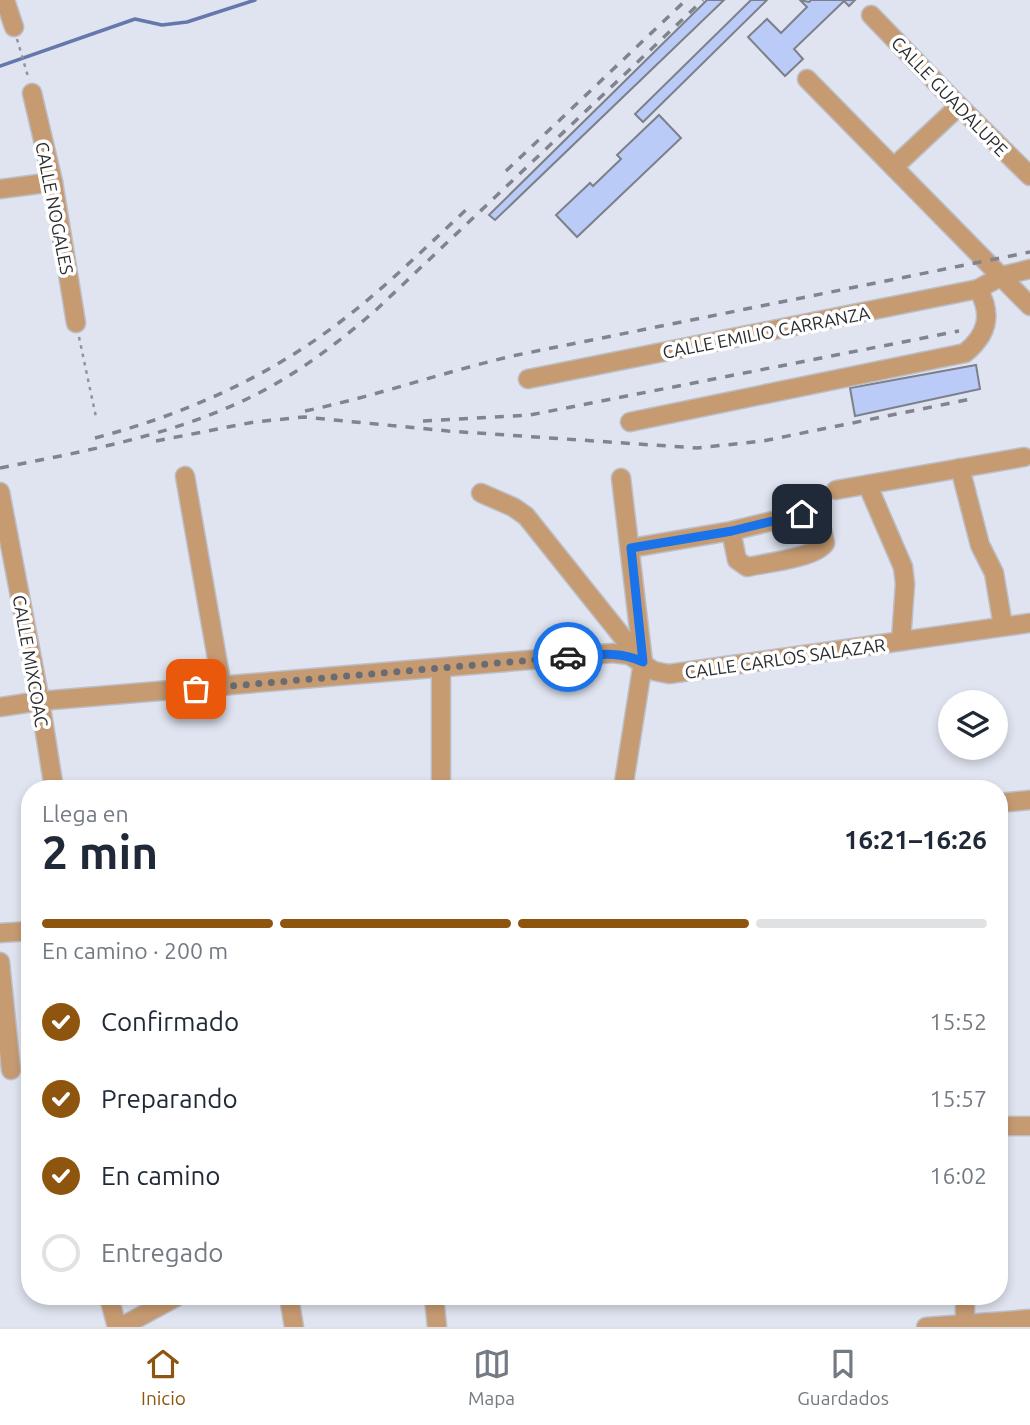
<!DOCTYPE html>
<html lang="es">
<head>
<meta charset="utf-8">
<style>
	:root { --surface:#fff; --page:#f6f6f7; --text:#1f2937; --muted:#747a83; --line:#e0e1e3; --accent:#8e550e }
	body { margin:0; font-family:Ubuntu,sans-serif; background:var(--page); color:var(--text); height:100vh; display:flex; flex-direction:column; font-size:26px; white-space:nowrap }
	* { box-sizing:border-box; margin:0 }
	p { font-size:23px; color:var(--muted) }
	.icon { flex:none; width:38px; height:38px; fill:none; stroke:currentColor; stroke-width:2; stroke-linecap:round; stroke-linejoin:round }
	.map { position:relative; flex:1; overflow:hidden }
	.panel { position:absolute; left:21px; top:780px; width:987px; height:525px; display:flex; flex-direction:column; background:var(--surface); border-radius:28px; box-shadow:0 4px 10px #0003 }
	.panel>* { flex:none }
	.fabs { position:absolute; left:938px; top:690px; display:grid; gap:14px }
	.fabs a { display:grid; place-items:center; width:70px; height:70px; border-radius:50%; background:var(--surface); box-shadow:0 4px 10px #0003; font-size:35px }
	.pin { position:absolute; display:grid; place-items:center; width:60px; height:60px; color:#fff; margin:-30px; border-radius:14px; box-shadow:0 4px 10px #0006 }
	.courier { position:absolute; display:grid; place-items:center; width:70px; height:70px; margin:-35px; border:5px solid #1a73e8; border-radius:50%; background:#fff; color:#222; box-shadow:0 2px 9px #0007 }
	.head em { font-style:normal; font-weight:700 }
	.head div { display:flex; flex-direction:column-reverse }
	.head { display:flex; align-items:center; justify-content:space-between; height:119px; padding:0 21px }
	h1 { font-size:46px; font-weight:700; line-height:52px }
	.bar { display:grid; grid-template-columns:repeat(4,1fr); gap:10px 7px; align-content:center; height:84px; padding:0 21px }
	.bar i { height:9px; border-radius:5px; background:var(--line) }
	.bar .on { background:var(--accent) }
	.bar p { grid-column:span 4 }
	ol { padding:0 21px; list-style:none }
	li { display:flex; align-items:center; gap:21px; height:77px }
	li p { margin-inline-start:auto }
	li .icon { padding:7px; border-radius:50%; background:var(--accent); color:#fff; stroke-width:4 }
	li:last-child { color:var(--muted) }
	li i { width:38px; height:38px; border:4px solid var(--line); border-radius:50% }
	.tab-bar { display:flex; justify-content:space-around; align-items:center; height:98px; border-top:2px solid var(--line); background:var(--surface); font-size:19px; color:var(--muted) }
	.tab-bar a { display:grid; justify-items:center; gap:4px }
	.tab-bar .on { color:var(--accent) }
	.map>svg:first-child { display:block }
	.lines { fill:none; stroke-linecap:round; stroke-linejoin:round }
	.stream { stroke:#6678ab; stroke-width:3.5 }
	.building { fill:#bacbf7; stroke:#7c808b; stroke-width:2 }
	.minor-casing { stroke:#bbbfca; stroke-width:21 }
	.path { stroke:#90949c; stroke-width:2.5; stroke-dasharray:3.5 5; stroke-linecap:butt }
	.minor { stroke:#c79b72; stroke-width:18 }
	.rail { stroke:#81848c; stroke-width:3.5; stroke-dasharray:9 9; stroke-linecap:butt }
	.done { stroke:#696c73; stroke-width:7; stroke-dasharray:0 12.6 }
	.route { stroke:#1a73e8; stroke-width:9 }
	.labels { text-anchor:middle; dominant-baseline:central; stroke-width:7; stroke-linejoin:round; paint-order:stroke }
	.street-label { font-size:18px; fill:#2a2c30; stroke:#fff }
</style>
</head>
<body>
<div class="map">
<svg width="1030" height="1327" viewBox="0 0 1030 1327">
	<rect width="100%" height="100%" fill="#dfe4f0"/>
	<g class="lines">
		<path class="stream" d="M 0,66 L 135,19 L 162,25 L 187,22 L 255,0"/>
	</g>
	<g class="building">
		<path d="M 707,0 L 724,0 L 495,220 L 489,215 Z"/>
		<path d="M 751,0 L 767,0 L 643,122 L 635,114 Z"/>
		<path d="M 800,0 L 809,2 L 811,0 L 855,0 L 849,6 L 844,1 L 794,49 L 803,59 L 785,76 L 748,37 L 767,19 L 781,33 L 807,7 Z"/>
		<path d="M 659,115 L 681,138 L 577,237 L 556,215 L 590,183 L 593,186 L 621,159 L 617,155 Z"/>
		<path d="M 976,365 L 980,389 L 855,416 L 850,388 Z"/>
	</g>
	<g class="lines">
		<g class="minor-casing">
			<g id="minor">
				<path d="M 5,0 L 14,27"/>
				<path d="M 871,15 L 959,106 L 1030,176"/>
				<path d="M 807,79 L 1030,306"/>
				<path d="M 32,93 L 53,182 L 76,323"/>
				<path d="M 894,167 L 959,106"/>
				<path d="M 0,189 L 53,182"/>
				<path d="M 528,379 L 978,289 L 1002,276 L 1030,269"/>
				<path d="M 630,422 L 965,353 C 987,335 993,315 978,289"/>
				<path d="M 960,468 L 980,545 L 994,573 L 1003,626"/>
				<path d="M 185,476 L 222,687"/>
				<path d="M 621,478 L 643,662 L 623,789"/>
				<path d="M 868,486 L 903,567 L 905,584 L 901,641"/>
				<path d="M 836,490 L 1024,457"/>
				<path d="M 0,492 L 40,701 L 54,789"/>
				<path d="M 481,493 L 513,507 L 526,516 L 641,660"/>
				<path d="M 631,548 L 731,531 L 802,514 C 820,517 822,527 825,543 C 816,558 765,563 747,567 L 737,560 L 731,531"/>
				<path d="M 441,669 L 441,789"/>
				<path d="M 0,707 L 40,701 L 613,653 L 629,655 L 654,671 L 669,674 L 1030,623"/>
				<path d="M 999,803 L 1030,800"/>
				<path d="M 0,933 L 30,931"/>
				<path d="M 0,962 L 11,1070"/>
				<path d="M 999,1126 L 1030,1126"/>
				<path d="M 109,1297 L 117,1327"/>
				<path d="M 289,1297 L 294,1327"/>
				<path d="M 434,1297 L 437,1327"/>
				<path d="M 121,1327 L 176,1297"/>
				<path d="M 926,1327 L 1030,1319"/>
				<path d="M 965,1327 L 965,1297"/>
			</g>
		</g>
		<g class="path">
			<path d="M 17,39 L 29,80"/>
			<path d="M 79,337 L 96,417"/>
		</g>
		<use href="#minor" class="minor"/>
		<g class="rail">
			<path d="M 506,171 L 686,0"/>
			<path d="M 305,411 C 377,396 446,371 517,355 L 1030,252"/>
			<path d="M 423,421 L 530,415 L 959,331"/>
			<path d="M 95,438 C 183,415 267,378 340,322 C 386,287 426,247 468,208"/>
			<path d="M 156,441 L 254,422 L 304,417 L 448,431 L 697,448 L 763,441 L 971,399"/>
			<path d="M 0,468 C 91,450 187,433 270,387 C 309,365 344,338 377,309 L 703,0"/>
		</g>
	</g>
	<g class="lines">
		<path class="done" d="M 196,689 L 568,657"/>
		<path class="route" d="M 568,657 C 595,655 619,650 643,662 L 631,548 L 732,531 L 802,514"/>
	</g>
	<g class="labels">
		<g class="street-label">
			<text transform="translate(950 96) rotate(46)">CALLE GUADALUPE</text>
			<text transform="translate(55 208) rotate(79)">CALLE NOGALES</text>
			<text transform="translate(766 332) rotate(-11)">CALLE EMILIO CARRANZA</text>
			<text transform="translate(785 658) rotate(-8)">CALLE CARLOS SALAZAR</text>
			<text transform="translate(31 661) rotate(80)">CALLE MIXCOAC</text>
		</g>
	</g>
</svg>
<div class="fabs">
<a><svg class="icon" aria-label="layers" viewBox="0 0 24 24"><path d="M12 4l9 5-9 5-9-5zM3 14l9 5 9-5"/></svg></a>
</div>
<div class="pin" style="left:196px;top:689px;background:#ea580c"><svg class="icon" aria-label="bag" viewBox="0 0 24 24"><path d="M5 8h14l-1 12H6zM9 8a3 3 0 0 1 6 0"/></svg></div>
<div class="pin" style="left:802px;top:514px;background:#1f2937"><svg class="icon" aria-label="home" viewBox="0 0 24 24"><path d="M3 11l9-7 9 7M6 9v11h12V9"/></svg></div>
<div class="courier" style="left:568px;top:657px"><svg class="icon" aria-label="car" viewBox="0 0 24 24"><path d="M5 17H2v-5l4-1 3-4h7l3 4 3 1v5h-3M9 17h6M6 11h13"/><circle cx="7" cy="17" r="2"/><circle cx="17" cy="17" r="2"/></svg></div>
<section class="panel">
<div class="head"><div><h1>2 min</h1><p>Llega en</p></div><em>16:21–16:26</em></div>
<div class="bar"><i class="on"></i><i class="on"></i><i class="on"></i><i></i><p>En camino · 200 m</p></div>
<ol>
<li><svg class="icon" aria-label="check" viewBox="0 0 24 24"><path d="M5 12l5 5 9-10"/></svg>Confirmado<p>15:52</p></li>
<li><svg class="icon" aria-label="check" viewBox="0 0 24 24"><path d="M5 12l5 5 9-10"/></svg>Preparando<p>15:57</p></li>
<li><svg class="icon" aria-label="check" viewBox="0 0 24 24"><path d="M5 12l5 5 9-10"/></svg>En camino<p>16:02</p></li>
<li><i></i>Entregado</li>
</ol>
</section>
</div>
<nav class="tab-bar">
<a class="on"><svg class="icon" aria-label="home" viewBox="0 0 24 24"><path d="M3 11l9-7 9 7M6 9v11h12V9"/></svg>Inicio</a>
<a><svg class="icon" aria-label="map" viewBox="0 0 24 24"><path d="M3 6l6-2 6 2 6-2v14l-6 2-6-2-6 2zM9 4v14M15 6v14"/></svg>Mapa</a>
<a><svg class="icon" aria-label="saved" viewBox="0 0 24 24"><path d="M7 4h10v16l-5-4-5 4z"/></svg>Guardados</a>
</nav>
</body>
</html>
